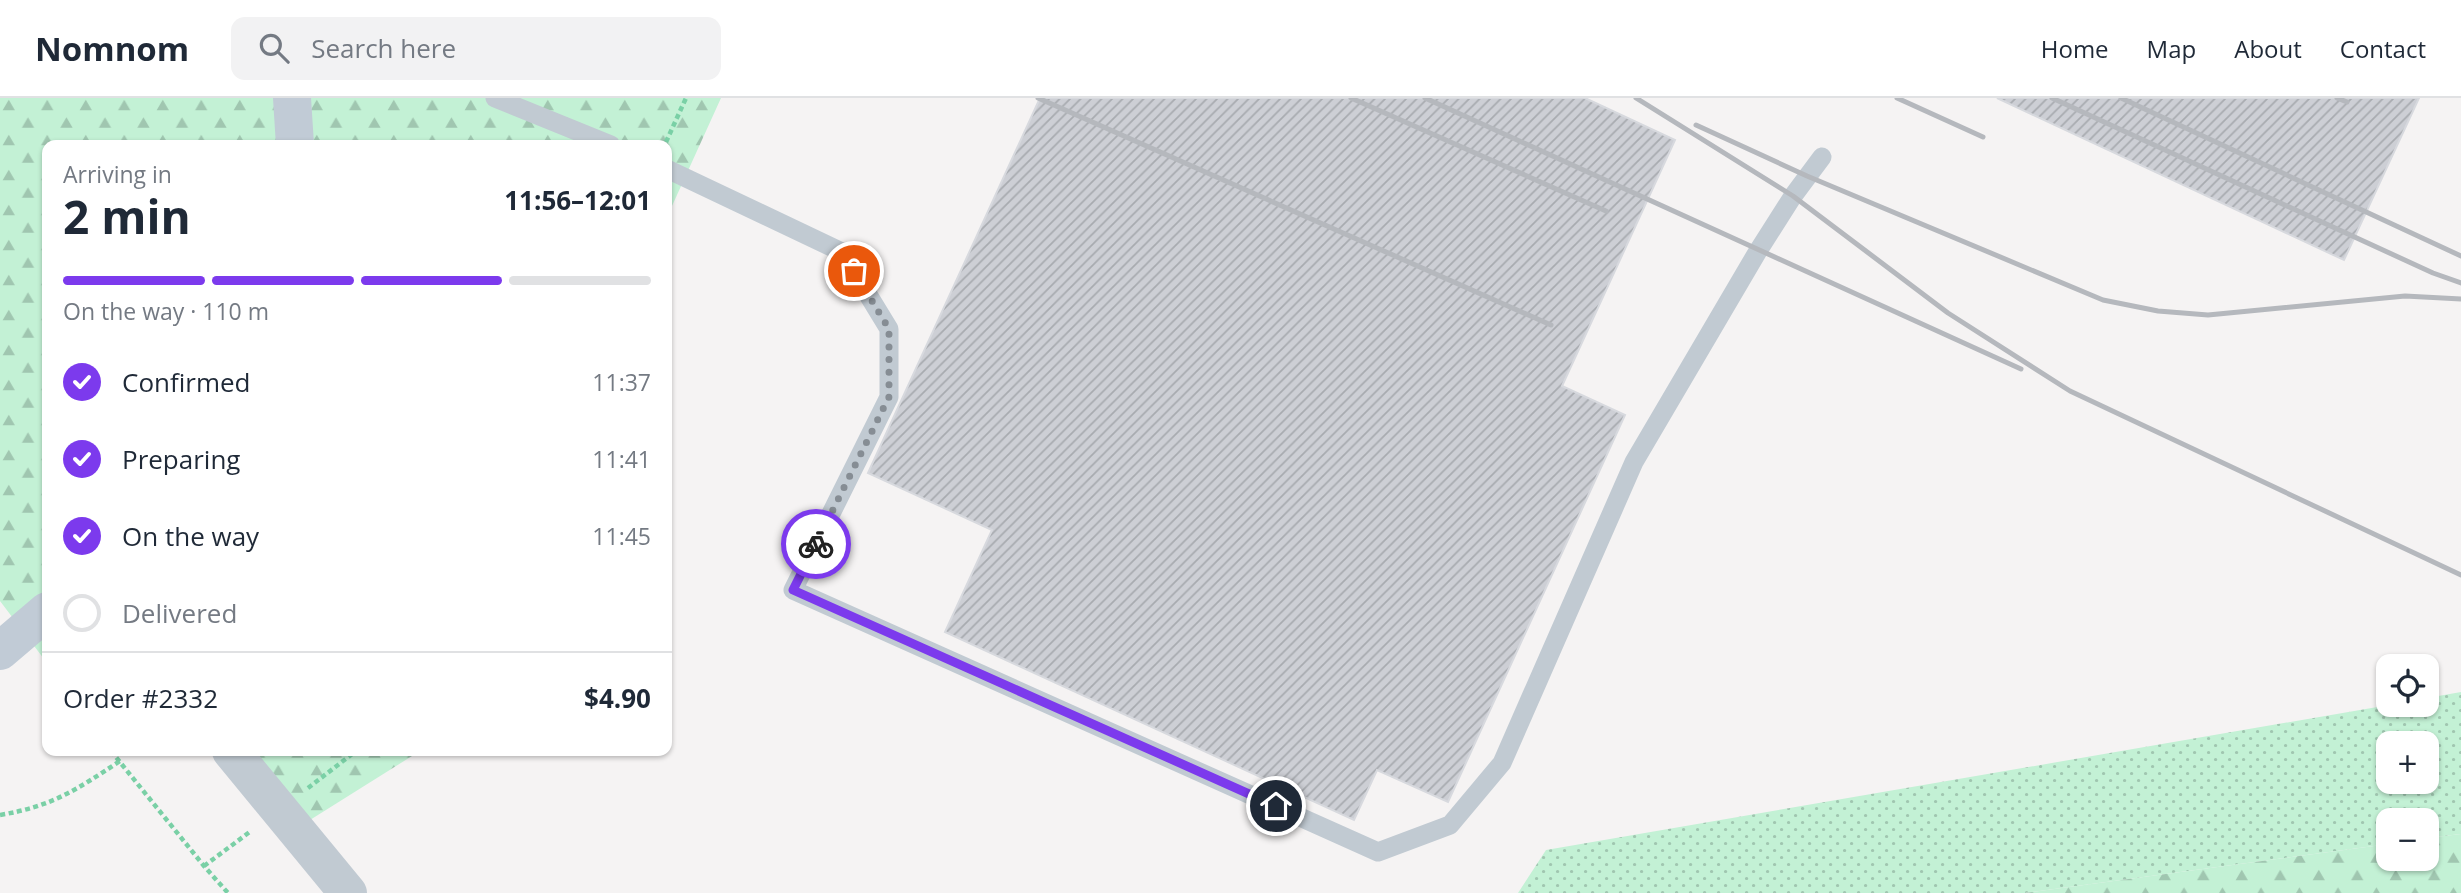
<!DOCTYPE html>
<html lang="en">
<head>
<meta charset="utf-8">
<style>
	:root { --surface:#fff; --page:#f2f2f3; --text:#1f2937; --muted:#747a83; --line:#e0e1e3; --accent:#7c3aed }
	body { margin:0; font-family:"Open Sans",sans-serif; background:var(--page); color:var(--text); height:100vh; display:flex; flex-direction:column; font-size:26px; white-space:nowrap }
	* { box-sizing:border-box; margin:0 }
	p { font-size:23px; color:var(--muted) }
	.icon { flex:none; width:38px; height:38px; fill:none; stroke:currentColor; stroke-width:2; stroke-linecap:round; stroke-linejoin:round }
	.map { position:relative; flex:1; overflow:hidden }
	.side { position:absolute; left:42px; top:42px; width:630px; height:616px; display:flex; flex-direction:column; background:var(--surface); border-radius:14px; box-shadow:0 2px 5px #0004 }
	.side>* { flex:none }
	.fabs { position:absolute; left:2376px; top:556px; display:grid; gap:14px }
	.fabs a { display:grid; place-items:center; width:63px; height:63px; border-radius:14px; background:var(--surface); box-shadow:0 2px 5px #0004; font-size:35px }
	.pin { position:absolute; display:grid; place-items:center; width:60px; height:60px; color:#fff; margin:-30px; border:4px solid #fff; border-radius:50%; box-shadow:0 2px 7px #0007 }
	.courier { position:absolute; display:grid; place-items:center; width:70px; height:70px; margin:-35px; border:5px solid #7c3aed; border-radius:50%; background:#fff; color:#222; box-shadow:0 2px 9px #0007 }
	.head em { font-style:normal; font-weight:700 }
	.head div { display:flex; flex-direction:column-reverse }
	.head { display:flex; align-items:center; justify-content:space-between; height:119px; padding:0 21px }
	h1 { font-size:46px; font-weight:700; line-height:52px }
	.bar { display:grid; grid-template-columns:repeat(4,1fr); gap:10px 7px; align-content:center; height:84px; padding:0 21px }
	.bar i { height:9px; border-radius:5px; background:var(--line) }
	.bar .on { background:var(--accent) }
	.bar p { grid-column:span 4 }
	.line { display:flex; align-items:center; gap:18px; padding:0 21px; border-top:2px solid var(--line) }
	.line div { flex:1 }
	ol { padding:0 21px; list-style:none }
	li { display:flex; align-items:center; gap:21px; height:77px }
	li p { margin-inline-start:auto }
	li .icon { padding:7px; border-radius:50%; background:var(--accent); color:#fff; stroke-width:4 }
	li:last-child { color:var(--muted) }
	li i { width:38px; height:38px; border:4px solid var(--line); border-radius:50% }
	header { display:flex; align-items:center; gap:42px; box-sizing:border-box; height:98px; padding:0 35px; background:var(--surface); border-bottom:2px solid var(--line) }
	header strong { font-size:33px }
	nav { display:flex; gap:38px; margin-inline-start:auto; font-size:24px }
	.search { width:490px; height:63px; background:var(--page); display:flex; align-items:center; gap:18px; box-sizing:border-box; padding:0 24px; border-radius:14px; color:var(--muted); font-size:26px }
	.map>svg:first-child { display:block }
	.grass { fill:url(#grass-dots); fill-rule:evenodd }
	.forest { fill:url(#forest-firs) }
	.building { fill:url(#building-hatch); stroke:#d7d9de; stroke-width:2 }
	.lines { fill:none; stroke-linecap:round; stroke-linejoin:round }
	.path { stroke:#7ad0a6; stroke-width:4.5; stroke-dasharray:5 3.5; stroke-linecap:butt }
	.lane { stroke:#c1cad2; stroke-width:19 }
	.street { stroke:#c1cad2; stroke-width:38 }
	.secondary { stroke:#c1cbd6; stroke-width:38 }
	.rail { stroke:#b5b8bd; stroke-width:5 }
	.done { stroke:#868d94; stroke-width:7; stroke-dasharray:0 12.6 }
	.route { stroke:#7c3aed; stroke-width:9 }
</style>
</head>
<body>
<header>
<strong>Nomnom</strong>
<div class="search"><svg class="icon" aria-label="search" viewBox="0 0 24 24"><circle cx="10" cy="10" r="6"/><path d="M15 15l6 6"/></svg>Search here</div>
<nav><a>Home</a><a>Map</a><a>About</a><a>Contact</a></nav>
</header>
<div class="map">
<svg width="2461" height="795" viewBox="0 0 2461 795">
	<defs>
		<pattern id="grass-dots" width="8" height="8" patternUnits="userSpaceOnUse" patternTransform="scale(1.75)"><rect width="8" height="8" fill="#c3f1d5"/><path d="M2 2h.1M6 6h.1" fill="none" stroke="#a0c6b0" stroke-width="1.8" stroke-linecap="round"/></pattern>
		<pattern id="forest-firs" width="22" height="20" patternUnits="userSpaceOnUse" patternTransform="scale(1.75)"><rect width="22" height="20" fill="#c3f1d5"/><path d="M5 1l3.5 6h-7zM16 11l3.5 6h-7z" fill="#a0c6b0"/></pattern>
		<pattern id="building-hatch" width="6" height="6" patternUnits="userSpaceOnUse" patternTransform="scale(1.75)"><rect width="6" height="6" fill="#cdcfd5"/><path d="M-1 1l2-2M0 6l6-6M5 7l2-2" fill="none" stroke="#a8abb0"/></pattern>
	</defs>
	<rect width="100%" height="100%" fill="#f5f3f3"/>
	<path class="grass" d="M 2461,594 L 2461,736 L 2427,740 L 2427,723 L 2389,723 L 2389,746 L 2025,795 L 1518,795 L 1546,752 L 2389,607 L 2427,607 L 2427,600 ZM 2389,646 L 2427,646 L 2427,684 L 2389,684 Z"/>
	<g class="forest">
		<path d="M 0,0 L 721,0 L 667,119 L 667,47 L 47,47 L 47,565 L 0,503 Z"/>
		<path d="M 239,653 L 420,653 L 302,727 Z"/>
		<path d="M 2461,736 L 2461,795 L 2025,795 L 2389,746 L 2389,761 L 2427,761 L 2427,740 Z"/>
	</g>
	<g class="building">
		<path d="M 1585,0 L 1675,42 L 1562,288 L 1625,317 L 1448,704 L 1377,672 L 1354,722 L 945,534 L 992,432 L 868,375 L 1040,0 Z"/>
		<path d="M 1997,0 L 2419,0 L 2344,162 Z"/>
	</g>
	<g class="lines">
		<g class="path">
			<path d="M 666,44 L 686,0"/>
			<path d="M 111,653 L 204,768 L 228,795"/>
			<path d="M 308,690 L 356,653"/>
			<path d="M 0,717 C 53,708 76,692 120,663"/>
			<path d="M 204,768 L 251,733"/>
		</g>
		<g class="lane">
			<path d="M 495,0 L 611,47"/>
			<path d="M 667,71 L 842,154 L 889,231 L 889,299 L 793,492 L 1378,754 L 1450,727 L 1502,665 L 1634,364 L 1758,153 L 1793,98 L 1822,59"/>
		</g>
		<path class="street" d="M 231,653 L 348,795"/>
		<g class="secondary">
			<path d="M 292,0 L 295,47"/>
			<path d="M 0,553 L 47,513"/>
		</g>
		<g class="rail">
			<path d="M 1038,0 L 1551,227"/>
			<path d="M 1351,0 L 1606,113"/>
			<path d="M 1425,0 L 2021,271"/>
			<path d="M 1636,0 L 1793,98 L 1948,215 L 2070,293 L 2461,477"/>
			<path d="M 1897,0 L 1983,39"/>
			<path d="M 2052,0 L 2433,175 L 2461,185"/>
			<path d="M 2121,0 L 2461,158"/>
			<path d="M 2337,0 L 2347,4"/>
			<path d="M 1696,27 L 1807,78 L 2103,202 L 2158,213 L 2208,217 L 2405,198 L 2461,201"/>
		</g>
	</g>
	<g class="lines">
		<path class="done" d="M 816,446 L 889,299 L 889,231 L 854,173"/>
		<path class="route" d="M 816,446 L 793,492 L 1276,708"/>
	</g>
</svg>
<div class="fabs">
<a><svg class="icon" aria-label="locate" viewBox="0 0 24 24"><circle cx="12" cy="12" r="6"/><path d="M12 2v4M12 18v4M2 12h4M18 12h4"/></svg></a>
<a>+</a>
<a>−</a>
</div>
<div class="pin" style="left:854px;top:173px;background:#ea580c"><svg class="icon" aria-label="bag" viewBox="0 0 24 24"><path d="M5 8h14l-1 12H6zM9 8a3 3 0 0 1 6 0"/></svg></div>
<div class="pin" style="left:1276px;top:708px;background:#1f2937"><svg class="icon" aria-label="home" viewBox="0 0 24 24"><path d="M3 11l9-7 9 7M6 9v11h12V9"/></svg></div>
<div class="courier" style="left:816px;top:446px"><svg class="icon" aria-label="bike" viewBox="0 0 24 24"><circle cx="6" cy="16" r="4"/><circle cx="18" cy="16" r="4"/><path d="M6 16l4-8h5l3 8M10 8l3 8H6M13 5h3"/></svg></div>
<section class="side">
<div class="head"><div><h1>2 min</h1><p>Arriving in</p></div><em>11:56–12:01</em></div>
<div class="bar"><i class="on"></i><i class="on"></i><i class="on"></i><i></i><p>On the way · 110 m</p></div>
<ol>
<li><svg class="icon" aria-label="check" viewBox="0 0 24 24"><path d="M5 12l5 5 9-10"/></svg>Confirmed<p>11:37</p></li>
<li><svg class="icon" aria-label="check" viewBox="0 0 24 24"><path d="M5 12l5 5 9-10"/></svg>Preparing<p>11:41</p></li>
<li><svg class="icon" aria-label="check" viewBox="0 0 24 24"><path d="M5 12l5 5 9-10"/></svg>On the way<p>11:45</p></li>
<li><i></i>Delivered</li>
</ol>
<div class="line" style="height:91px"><div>Order #2332</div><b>$4.90</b></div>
</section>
</div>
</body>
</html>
